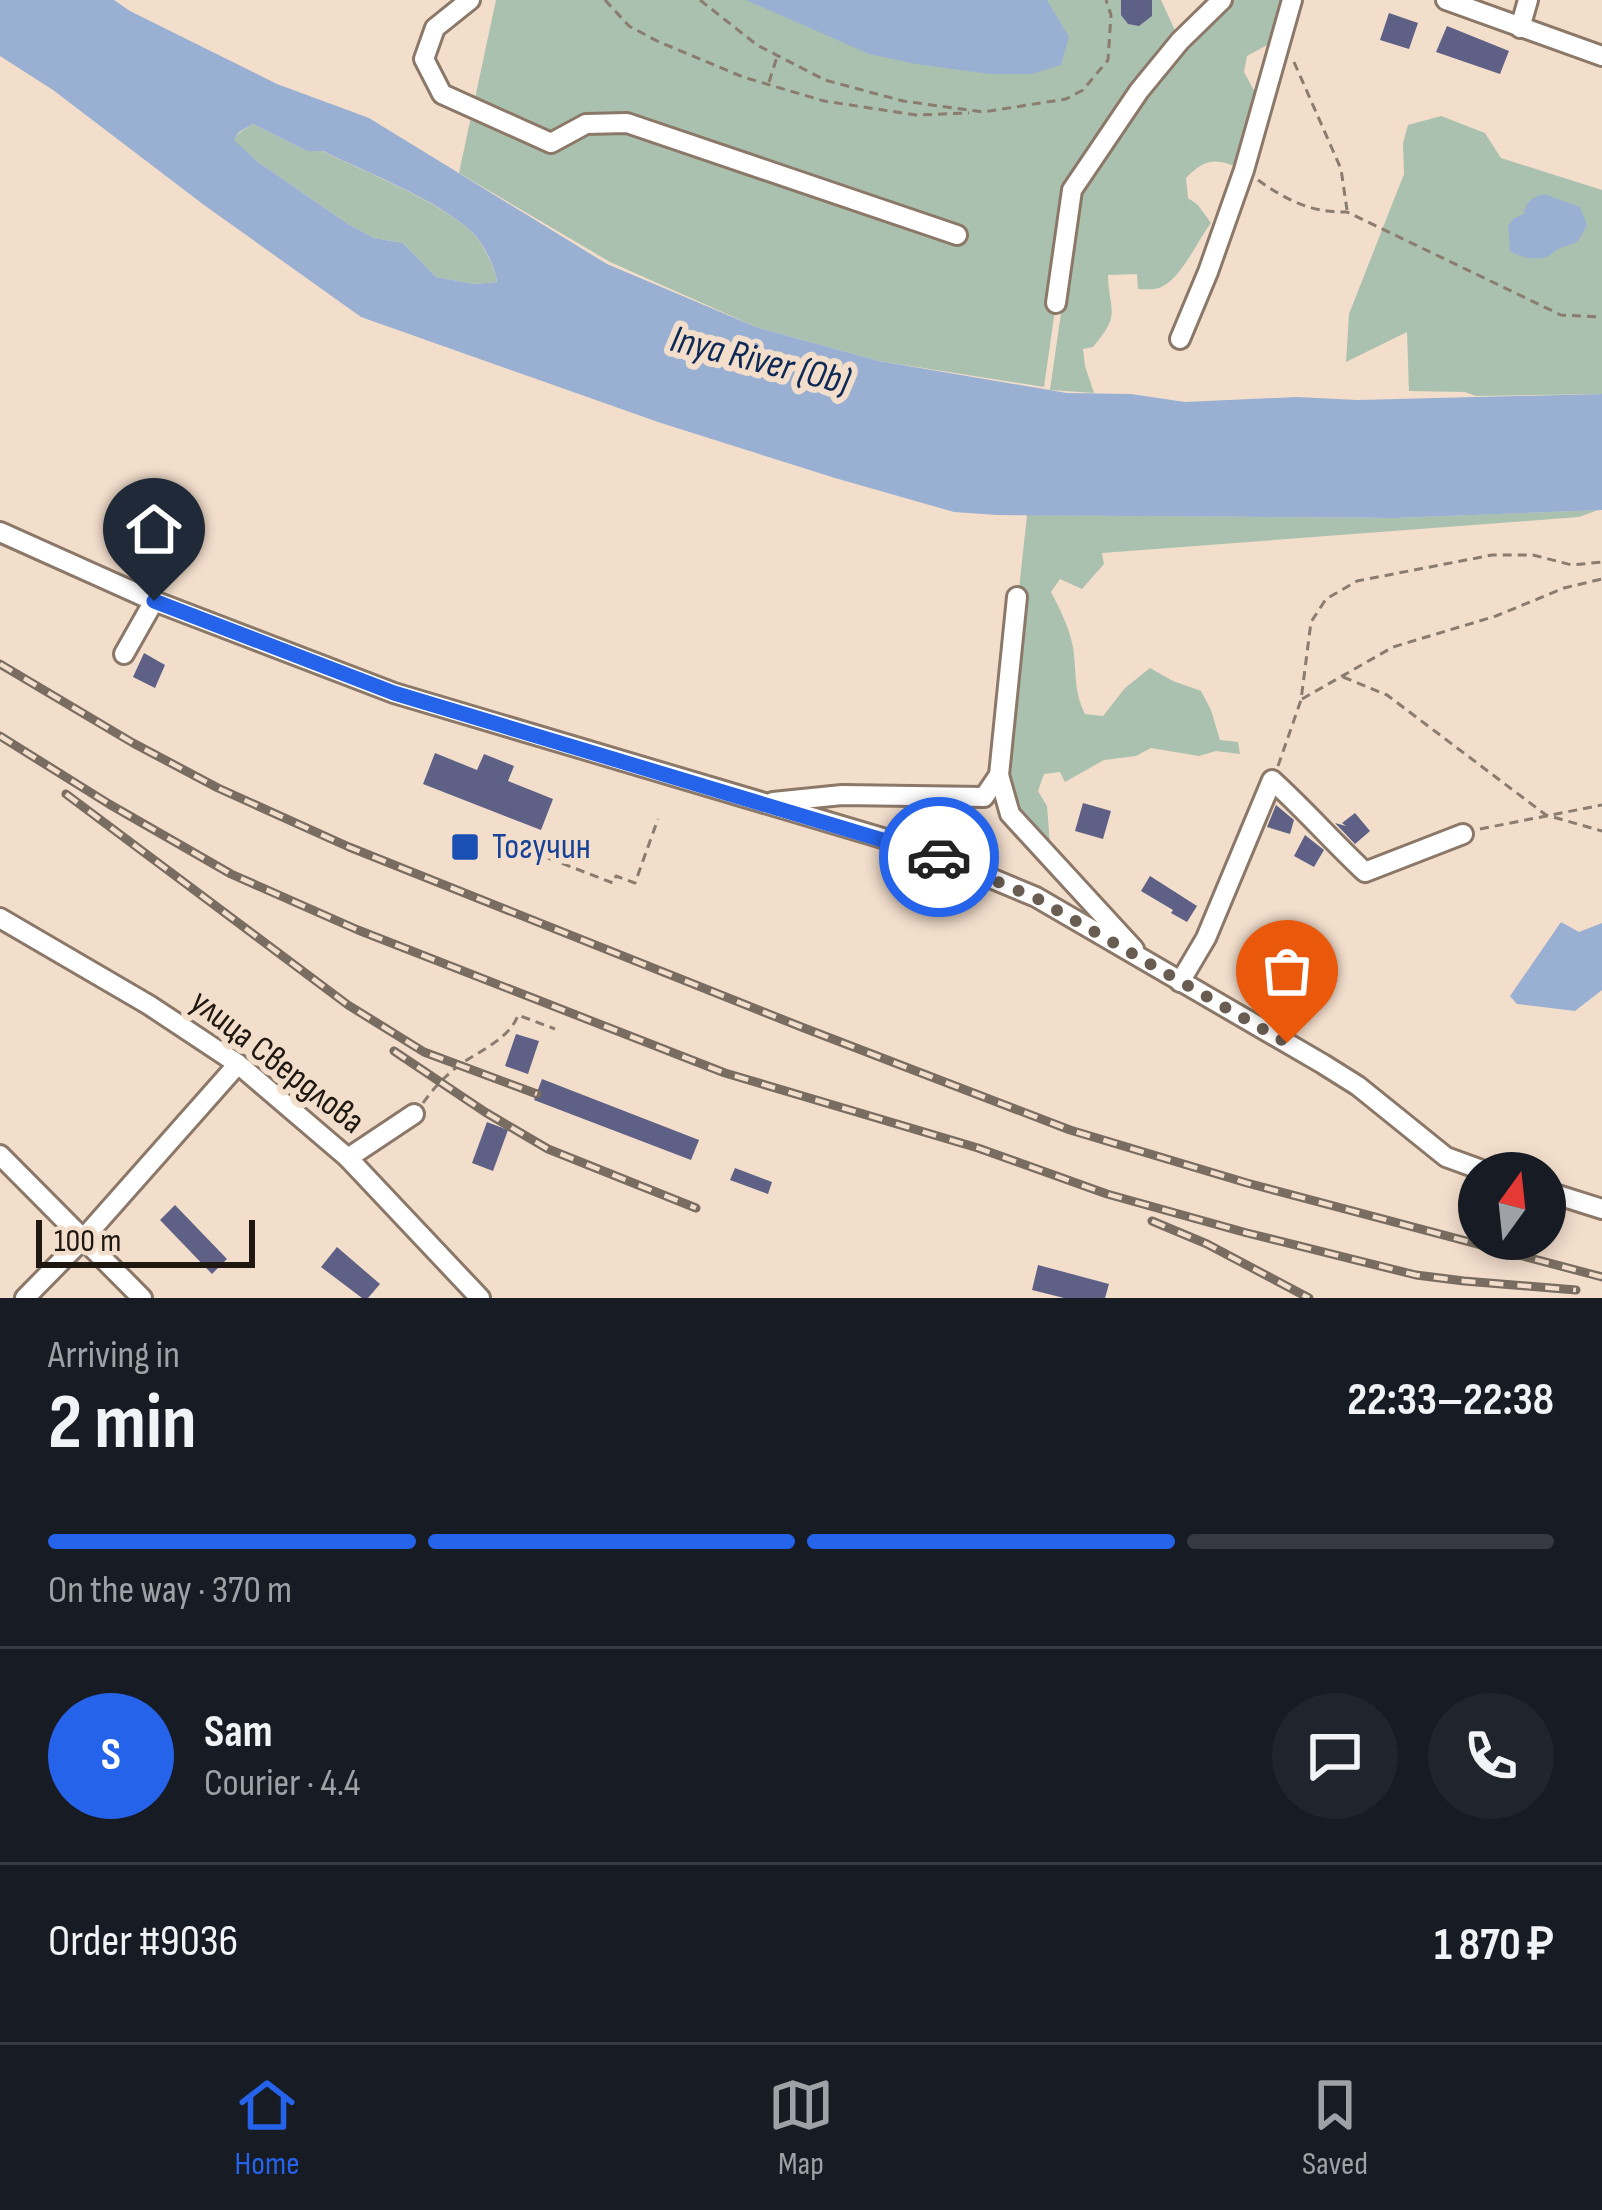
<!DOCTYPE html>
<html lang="en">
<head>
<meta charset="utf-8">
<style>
	:root { --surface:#171b24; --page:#20242c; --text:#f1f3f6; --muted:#9ea1a6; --line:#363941; --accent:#2563eb }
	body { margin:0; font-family:"Sofia Sans Condensed",sans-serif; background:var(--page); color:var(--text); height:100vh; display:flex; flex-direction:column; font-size:45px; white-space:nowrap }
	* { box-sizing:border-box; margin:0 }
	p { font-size:39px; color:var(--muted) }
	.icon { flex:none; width:66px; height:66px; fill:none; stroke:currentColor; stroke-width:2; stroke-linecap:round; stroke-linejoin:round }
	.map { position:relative; height:1298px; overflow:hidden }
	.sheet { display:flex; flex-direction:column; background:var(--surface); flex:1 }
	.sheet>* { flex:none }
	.needle { width:78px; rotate:15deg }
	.controls { position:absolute; left:1458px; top:1152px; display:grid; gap:24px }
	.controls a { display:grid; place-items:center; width:108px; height:108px; border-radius:50%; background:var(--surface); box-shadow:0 6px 18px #0003; font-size:60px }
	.scale { position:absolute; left:36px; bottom:30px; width:219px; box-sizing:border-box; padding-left:12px; border:6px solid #1f1811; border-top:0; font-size:33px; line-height:42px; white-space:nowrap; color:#1f1811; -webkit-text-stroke:9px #f3decc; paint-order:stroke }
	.pin { position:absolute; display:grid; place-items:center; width:102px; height:102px; color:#fff; margin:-123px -51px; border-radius:50% 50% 50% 0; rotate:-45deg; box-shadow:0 0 12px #0007 }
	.pin .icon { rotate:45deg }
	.courier { position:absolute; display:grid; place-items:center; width:120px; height:120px; margin:-60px; border:9px solid #2563eb; border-radius:50%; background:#fff; color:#222; box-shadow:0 3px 15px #0007 }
	.headline em { font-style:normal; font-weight:700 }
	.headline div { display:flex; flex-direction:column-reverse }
	.headline { display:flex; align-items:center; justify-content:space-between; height:204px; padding:0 48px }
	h1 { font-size:78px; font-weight:700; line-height:90px }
	.bar { display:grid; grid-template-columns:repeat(4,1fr); gap:18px 12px; align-content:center; height:144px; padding:0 48px }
	.bar i { height:15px; border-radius:9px; background:var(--line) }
	.bar .active { background:var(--accent) }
	.bar p { grid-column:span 4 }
	.line { display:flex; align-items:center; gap:30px; padding:0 48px; border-top:3px solid var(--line) }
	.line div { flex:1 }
	.round { display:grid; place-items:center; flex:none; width:126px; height:126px; border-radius:63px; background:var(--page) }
	.tab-bar { display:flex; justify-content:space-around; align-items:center; height:168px; border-top:3px solid var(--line); background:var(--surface); font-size:33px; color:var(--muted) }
	.tab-bar a { display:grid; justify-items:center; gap:6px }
	.tab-bar .active { color:var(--accent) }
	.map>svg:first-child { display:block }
	.green { fill:#abc1af }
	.water { fill:#99b0d3; fill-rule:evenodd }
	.building { fill:#5e6185 }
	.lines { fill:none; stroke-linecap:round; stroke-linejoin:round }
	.minor-casing { stroke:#8b7868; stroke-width:24 }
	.path { stroke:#8a7c6f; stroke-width:3; stroke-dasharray:9 6; stroke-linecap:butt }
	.minor { stroke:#fff; stroke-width:18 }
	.rail-casing { stroke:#796c60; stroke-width:9 }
	.rail { stroke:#f3decc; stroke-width:4.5; stroke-dasharray:14; stroke-linecap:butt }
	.done { stroke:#695d52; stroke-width:12; stroke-dasharray:0 21.6 }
	.route { stroke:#2563eb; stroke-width:15 }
	.transit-dot { fill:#1a4fb4; stroke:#f3decc; stroke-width:4.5 }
	.labels { text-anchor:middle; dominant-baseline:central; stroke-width:12; stroke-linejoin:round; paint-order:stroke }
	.transit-label { font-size:36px; fill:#164399; stroke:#f3decc; text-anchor:start }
	.street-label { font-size:36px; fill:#1f1811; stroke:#f3decc }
	.water-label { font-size:39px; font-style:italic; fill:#0d2a56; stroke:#f3decc }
</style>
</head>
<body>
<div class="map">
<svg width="1602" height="1298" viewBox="0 0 1602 1298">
	<rect width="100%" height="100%" fill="#f3decc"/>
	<g class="green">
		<path d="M 496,0 L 1161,0 L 1180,41 L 1072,190 L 1044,387 L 879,361 L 756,327 L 610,262 L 459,173 Z"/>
		<path d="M 1219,0 L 1288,0 L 1269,44 L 1247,56 L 1244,72 L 1256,94 L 1244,170 C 1217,159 1208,156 1186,178 L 1188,198 L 1198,205 L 1211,223 C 1197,241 1181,280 1159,288 C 1153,290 1145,289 1138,289 L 1137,274 L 1108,275 C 1109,313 1122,313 1093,347 L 1083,349 L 1085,366 L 1094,393 L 1050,390 L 1078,194 L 1205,10 Z"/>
		<path d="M 1441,116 L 1485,133 L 1501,158 L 1602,190 L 1602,394 L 1476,396 L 1465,392 L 1409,391 L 1407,332 L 1346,362 L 1349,314 L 1404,174 L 1403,143 L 1408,125 Z"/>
		<path d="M 253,124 L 307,151 L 322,151 C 365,172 439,201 472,232 C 483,244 495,267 497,282 L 474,284 L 436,277 L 403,243 L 374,238 L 348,224 L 258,162 L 233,140 L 238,134 Z"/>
		<path d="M 1598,510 L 1579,517 L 1102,553 L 1104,564 L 1082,589 L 1060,579 L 1051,592 C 1060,609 1069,627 1073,647 C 1077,673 1073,689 1085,714 L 1103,716 L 1125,688 L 1150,668 L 1173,681 L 1201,691 L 1211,710 L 1220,740 L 1238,742 L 1240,754 L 1216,751 L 1199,756 L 1151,748 L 1136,756 L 1104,760 L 1065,782 L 1060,772 L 1044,774 L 1038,791 L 1047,806 L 1050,845 L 1010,814 L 999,775 L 1027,515 L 1395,518 Z"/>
	</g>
	<g class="water">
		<path d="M 0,0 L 114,0 L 130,11 L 277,84 L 369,118 L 607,264 L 756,327 L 879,361 L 1067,393 L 1131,394 L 1185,402 L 1297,397 L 1357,400 L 1602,394 L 1602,510 L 1395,518 L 997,515 L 954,512 L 835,478 L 661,423 L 361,317 L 204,205 L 53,90 L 0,56 ZM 253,124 L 307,151 L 323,151 C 367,173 437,199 472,232 C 483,243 495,266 497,282 L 474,284 L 436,277 L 403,243 L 374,238 L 348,224 L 258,162 L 234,140 L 238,133 Z"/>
		<path d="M 746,0 L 1047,0 L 1069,37 L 1061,65 L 1032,74 L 990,74 L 916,64 L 869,54 Z"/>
		<path d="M 1544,194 L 1580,207 L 1587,225 C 1576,248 1577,241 1558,249 C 1554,251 1553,254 1549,256 C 1537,261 1521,258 1510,251 L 1508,226 L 1513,219 L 1524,214 C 1525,201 1533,198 1544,194 Z"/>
		<path d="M 1561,922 L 1579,932 L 1602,923 L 1602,990 L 1575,1011 L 1517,1004 L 1510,996 Z"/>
	</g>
	<g class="building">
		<path d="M 1121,0 L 1152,0 L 1152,16 L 1139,26 L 1128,24 L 1121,15 Z"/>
		<path d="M 1389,13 L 1418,23 L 1409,49 L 1380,40 Z"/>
		<path d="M 1447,26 L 1509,51 L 1500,74 L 1436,52 Z"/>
		<path d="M 144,653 L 165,665 L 155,688 L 133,677 Z"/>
		<path d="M 435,753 L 477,770 L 484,754 L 514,766 L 508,781 L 553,799 L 541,830 L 423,784 Z"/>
		<path d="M 1083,803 L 1111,811 L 1103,839 L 1075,831 Z"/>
		<path d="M 1276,805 L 1294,820 L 1290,834 L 1267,827 Z"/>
		<path d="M 1355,813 L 1370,831 L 1355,844 L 1335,823 L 1346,826 L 1342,823 Z"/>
		<path d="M 1305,835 L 1324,850 L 1314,867 L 1294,856 Z"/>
		<path d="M 1150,876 L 1197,906 L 1187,922 L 1171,913 L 1173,910 L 1141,891 Z"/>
		<path d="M 516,1034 L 539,1041 L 528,1074 L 505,1066 Z"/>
		<path d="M 542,1079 L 699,1140 L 691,1160 L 534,1100 Z"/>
		<path d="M 487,1122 L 508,1130 L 493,1171 L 472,1163 Z"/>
		<path d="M 735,1168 L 772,1182 L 768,1194 L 730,1180 Z"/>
		<path d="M 175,1205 L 227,1259 L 212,1274 L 160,1220 Z"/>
		<path d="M 337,1247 L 380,1284 L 368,1298 L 362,1298 L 321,1267 Z"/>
		<path d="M 1038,1265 L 1109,1284 L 1105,1298 L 1064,1298 L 1032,1290 Z"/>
	</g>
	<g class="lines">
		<g class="minor-casing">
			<g id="minor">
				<path d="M 470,0 L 435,28 L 424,59 L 442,94 L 551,143 L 586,124 L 627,123 L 957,235"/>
				<path d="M 1446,0 L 1602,56"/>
				<path d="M 1520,28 L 1528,0"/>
				<path d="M 1056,303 L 1072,190 L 1139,91 L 1180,41 L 1222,0"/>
				<path d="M 1180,339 L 1208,272 L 1244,170 L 1292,0"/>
				<path d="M 0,532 L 154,601 L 394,693 L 926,851 L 1036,897 L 1323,1064 L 1358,1086 L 1446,1157 L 1490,1173"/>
				<path d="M 124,654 L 154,601"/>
				<path d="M 999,775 L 1010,814 L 1134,949"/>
				<path d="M 773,802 L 842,795 L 984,797 L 999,775 L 1017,597"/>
				<path d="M 0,918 L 149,1005 L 238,1064 L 348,1158 L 480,1298"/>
				<path d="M 1180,982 L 1206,938 L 1272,780 C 1305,810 1333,842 1365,872 L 1463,834"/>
				<path d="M 0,1155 L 142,1298"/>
				<path d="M 348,1158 L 414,1114"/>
				<path d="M 1545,1191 L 1602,1209"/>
				<path d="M 25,1298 L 83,1239 L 238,1064"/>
			</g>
		</g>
		<g class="path">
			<path d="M 605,0 L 629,26 L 657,41 L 743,77 L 824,101 L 916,115 L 969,113"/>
			<path d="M 700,0 L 757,45 L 825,80 L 903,101 L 983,112 L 1066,99 L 1083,90 L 1108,60 L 1111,15 L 1106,0"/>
			<path d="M 1294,62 L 1341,169 L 1347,210"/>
			<path d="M 769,82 L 777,57"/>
			<path d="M 1258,180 C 1286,200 1312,213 1347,212 L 1561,315 L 1602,317"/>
			<path d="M 1343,677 L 1387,695 L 1546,815 L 1602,831"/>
			<path d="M 1302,699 L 1393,647 L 1496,616 L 1564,588 L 1602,579"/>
			<path d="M 1278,766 L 1301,700 L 1311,622 L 1326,599 L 1357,581 L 1492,555 L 1533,555 L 1572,565 L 1602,562"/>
			<path d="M 1480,829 L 1602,805"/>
			<path d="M 548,858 L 613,883 L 616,876 L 635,883 L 658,819"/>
			<path d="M 423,1103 C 433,1089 444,1077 458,1066 C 477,1052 510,1039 518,1015 L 555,1029"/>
		</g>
		<use href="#minor" class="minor"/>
		<g class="rail-casing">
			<g id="rail">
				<path d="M 0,664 L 133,743 L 218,788 L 349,847 L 804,1028 L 1070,1130 L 1247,1183 L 1602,1277"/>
				<path d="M 0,736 L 109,804 L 231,874 L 358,930 L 725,1073 L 978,1148 L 1107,1194 L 1247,1233 L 1416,1275 L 1464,1281 L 1576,1290"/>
				<path d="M 66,794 L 348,1005 L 424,1052 L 537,1094"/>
				<path d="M 394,1051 L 485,1112 L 548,1149 L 696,1208"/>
				<path d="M 1152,1221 L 1207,1244 L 1309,1298"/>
			</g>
		</g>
		<use href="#rail" class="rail"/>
	</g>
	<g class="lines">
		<path class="done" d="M 939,857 L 1036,898 L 1287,1043"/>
		<path class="route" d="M 154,601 L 394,693 L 939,857"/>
	</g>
	<rect class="transit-dot" x="450" y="832" width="30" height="30" rx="6"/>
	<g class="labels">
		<g class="transit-label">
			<text x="492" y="847">Тогучин</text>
		</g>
		<g class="street-label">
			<text transform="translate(277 1062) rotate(38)">улица Свердлова</text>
		</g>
		<g class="water-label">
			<text transform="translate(760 361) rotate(14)">Inya River (Ob)</text>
		</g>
	</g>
</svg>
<div class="controls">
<a><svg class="needle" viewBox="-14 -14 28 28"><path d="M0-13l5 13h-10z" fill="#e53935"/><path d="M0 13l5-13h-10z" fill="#9ea1a6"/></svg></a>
</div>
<div class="scale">100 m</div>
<div class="pin" style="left:1287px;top:1043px;background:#ea580c"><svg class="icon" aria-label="bag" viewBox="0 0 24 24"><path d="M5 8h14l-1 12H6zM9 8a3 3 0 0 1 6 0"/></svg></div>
<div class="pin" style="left:154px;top:601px;background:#1f2937"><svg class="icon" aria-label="home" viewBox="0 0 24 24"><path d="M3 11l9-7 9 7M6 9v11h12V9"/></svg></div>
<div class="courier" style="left:939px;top:857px"><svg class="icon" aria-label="car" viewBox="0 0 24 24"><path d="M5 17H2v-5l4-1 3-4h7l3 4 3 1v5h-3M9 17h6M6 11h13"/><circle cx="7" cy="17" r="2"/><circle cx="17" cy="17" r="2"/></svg></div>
</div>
<section class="sheet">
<div class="headline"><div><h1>2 min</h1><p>Arriving in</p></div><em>22:33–22:38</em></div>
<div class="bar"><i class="active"></i><i class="active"></i><i class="active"></i><i></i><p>On the way · 370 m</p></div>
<div class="line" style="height:216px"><b class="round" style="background:var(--accent);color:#fff">S</b><div><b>Sam</b><p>Courier · 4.4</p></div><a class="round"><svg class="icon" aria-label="chat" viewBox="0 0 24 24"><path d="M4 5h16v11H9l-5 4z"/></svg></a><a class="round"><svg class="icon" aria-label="phone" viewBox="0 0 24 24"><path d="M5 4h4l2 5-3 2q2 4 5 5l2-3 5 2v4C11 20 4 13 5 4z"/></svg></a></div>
<div class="line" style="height:156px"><div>Order #9036</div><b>1 870 ₽</b></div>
</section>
<nav class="tab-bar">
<a class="active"><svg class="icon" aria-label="home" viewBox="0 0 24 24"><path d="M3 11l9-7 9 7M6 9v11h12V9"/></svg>Home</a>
<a><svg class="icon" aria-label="map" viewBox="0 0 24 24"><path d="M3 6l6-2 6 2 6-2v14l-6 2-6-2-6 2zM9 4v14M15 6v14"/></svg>Map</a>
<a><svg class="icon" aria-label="saved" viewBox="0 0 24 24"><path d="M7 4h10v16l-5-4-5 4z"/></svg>Saved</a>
</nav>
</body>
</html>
